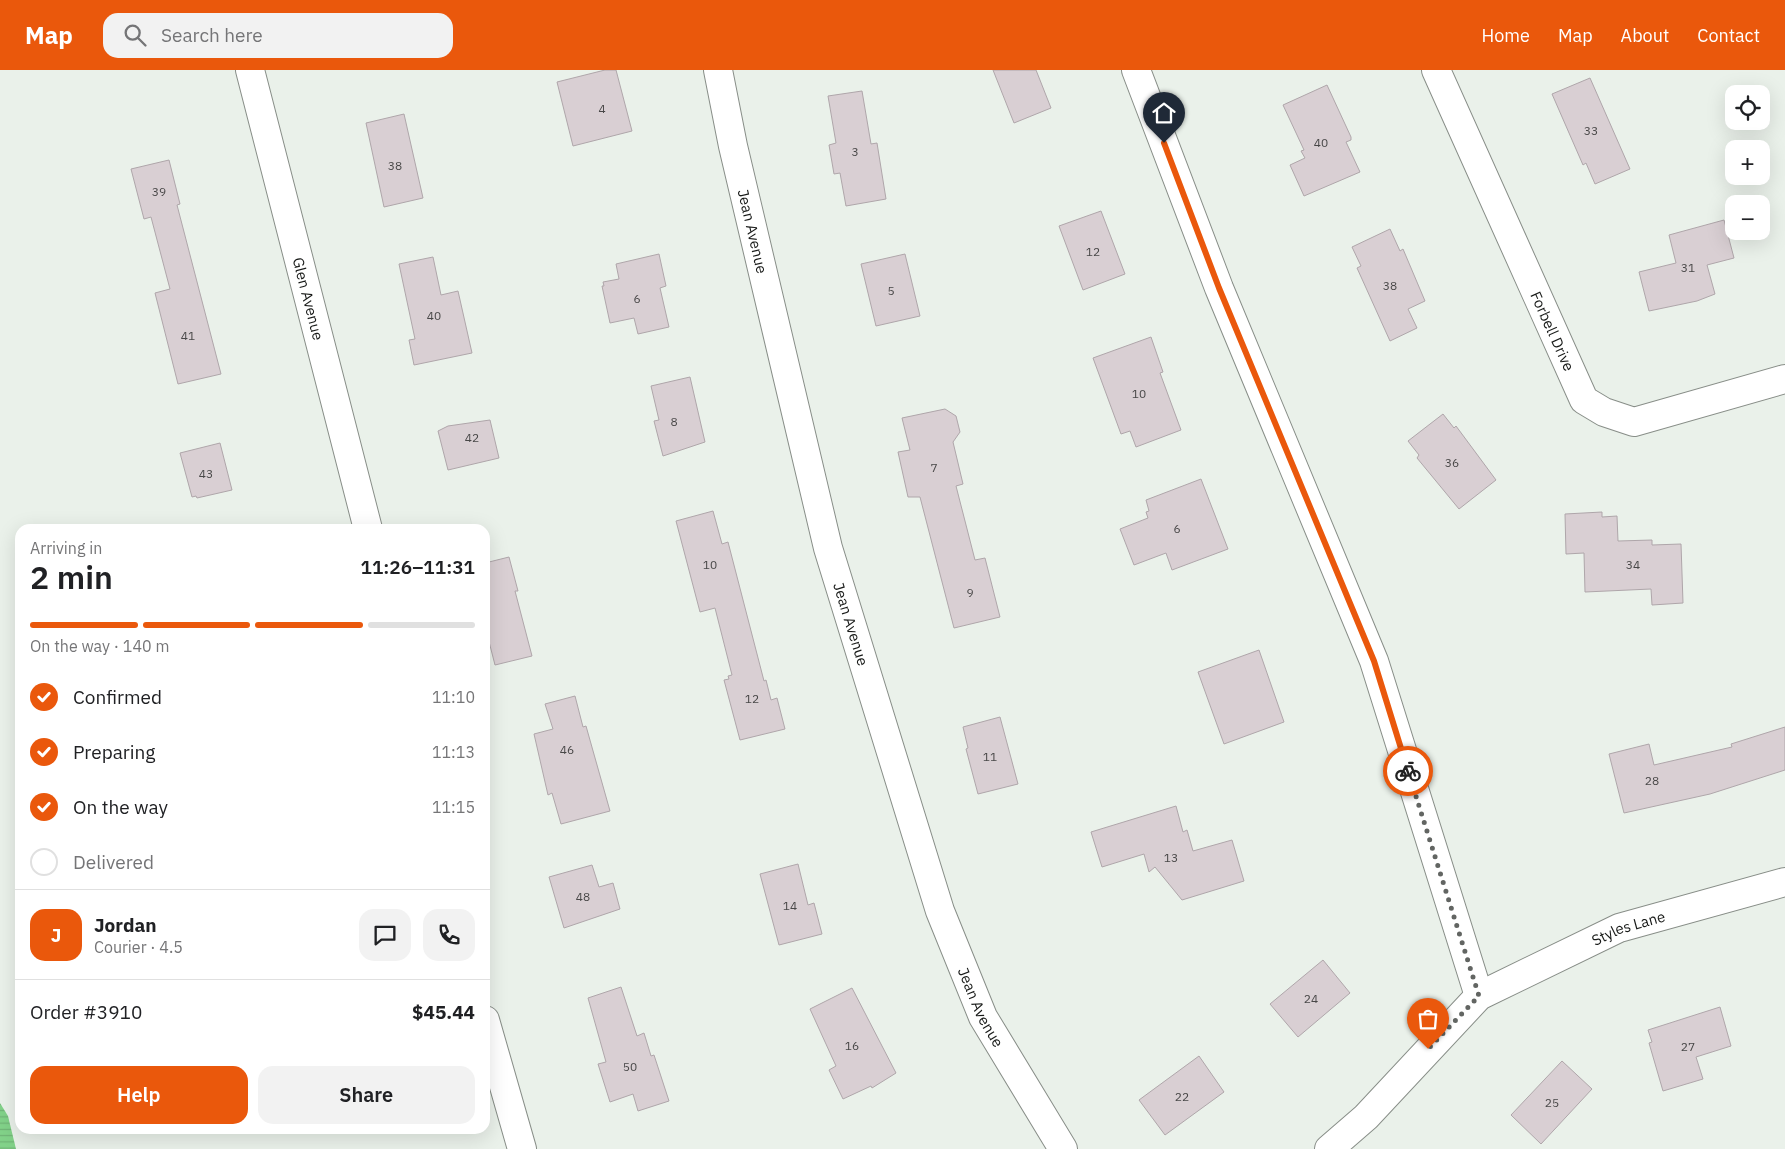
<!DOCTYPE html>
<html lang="en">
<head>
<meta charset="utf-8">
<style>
	:root { --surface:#fff; --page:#f2f2f2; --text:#202124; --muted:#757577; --line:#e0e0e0; --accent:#ea580c }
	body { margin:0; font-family:"IBM Plex Sans",sans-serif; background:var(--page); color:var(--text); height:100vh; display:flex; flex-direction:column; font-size:19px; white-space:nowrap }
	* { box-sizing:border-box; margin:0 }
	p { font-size:16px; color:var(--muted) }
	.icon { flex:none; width:28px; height:28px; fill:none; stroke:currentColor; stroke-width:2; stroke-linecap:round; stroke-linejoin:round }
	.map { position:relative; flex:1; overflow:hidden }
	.side { position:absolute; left:15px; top:454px; width:475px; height:610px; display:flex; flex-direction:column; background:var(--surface); border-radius:15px; box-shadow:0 5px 20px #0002 }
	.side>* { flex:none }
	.controls { position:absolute; left:1725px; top:15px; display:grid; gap:10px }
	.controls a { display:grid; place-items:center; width:45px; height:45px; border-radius:10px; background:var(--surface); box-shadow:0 5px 20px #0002; font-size:25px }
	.pin { position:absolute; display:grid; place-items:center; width:42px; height:42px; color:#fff; margin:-51px -21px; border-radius:50% 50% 50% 0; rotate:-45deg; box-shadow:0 0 5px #0007 }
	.pin .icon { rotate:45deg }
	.courier { position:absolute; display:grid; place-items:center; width:50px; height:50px; margin:-25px; border:4px solid #ea580c; border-radius:50%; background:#fff; color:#222; box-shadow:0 1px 6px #0007 }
	.headline em { font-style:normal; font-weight:600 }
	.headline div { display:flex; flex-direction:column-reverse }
	.headline { display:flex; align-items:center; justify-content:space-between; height:85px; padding:0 15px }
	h1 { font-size:32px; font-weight:600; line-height:38px }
	.bar { display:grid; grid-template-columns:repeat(4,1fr); gap:8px 5px; align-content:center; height:60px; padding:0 15px }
	.bar i { height:6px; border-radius:4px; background:var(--line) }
	.bar .active { background:var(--accent) }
	.bar p { grid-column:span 4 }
	.line { display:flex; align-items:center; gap:12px; padding:0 15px; border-top:1px solid var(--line) }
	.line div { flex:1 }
	.round { display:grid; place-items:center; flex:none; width:52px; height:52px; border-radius:15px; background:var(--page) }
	ol { padding:0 15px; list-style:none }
	li { display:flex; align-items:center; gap:15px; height:55px }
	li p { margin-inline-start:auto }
	li .icon { padding:5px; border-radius:50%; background:var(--accent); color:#fff; stroke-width:4 }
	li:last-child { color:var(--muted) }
	li i { width:28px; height:28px; border:2px solid var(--line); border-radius:50% }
	.button { display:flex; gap:10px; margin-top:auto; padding:10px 15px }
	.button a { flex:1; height:58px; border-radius:15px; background:var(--accent); color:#fff; font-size:20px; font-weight:600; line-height:58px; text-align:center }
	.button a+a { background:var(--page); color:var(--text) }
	header { display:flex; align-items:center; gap:30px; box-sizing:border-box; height:70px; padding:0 25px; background:var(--accent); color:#fff }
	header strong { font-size:24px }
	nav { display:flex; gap:28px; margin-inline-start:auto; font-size:18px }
	.search { width:350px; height:45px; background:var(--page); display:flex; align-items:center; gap:12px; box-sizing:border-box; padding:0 18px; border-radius:15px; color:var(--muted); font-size:19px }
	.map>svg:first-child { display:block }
	.water { fill:url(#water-rules) }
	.building { fill:#d9cfd3; stroke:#afa6aa }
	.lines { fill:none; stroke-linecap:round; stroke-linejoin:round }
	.minor-casing { stroke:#888e88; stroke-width:30 }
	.minor { stroke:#fff; stroke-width:28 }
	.done { stroke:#626562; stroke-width:5; stroke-dasharray:0 9 }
	.route { stroke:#ea580c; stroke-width:6 }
	.labels { text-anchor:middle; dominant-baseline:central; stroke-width:4; stroke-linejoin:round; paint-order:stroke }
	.number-label { font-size:12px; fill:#484747 }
	.street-label { font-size:15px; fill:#181a18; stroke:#f7fef7 }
</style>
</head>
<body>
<header>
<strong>Map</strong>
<div class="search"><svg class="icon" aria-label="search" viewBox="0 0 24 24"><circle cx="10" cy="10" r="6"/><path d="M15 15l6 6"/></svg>Search here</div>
<nav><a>Home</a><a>Map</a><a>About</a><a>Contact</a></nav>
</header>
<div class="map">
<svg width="1785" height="1079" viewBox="0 0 1785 1079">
	<defs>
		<pattern id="water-rules" width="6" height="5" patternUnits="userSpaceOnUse" patternTransform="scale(1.25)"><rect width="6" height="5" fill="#82d289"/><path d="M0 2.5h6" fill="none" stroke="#70b476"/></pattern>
	</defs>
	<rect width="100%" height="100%" fill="#eaf1ea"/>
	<path class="water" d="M 0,1033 L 8,1046 L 16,1079 L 0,1079 Z"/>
	<g class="building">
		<path d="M 605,0 L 616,0 L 632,61 L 573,76 L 557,12 Z"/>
		<path d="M 993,0 L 1036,0 L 1051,38 L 1014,53 Z"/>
		<path d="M 1590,8 L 1630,99 L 1595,114 L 1586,93 L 1583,95 L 1552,24 Z"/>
		<path d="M 1327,15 L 1351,67 L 1351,70 L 1346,72 L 1360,102 L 1304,126 L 1290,95 L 1305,88 L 1301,81 L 1304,80 L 1283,35 Z"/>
		<path d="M 862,21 L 871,74 L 877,73 L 886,129 L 846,136 L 840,103 L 834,104 L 829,75 L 836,73 L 828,26 Z"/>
		<path d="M 404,44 L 423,128 L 384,137 L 366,53 Z"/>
		<path d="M 169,90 L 180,134 L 177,135 L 221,304 L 178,314 L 155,223 L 170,219 L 151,147 L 144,149 L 131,99 Z"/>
		<path d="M 1101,141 L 1125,204 L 1083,220 L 1059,156 Z"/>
		<path d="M 1724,150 L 1734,188 L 1707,195 L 1715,224 L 1697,231 L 1649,241 L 1639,202 L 1676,193 L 1669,165 Z"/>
		<path d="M 1390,159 L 1400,181 L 1403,179 L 1425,231 L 1408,239 L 1417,258 L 1390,271 L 1357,198 L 1361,196 L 1352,177 Z"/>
		<path d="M 659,184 L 666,216 L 660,218 L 669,257 L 638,264 L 634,248 L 610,253 L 602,216 L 604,216 L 603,212 L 619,209 L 616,194 Z"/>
		<path d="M 905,184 L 920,246 L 876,256 L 861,194 Z"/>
		<path d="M 433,187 L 441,225 L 458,221 L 472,283 L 414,295 L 409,270 L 415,269 L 399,194 Z"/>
		<path d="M 1151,267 L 1163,302 L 1160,303 L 1181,360 L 1136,377 L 1130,361 L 1121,364 L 1093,288 Z"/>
		<path d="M 690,307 L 705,372 L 663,386 L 654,351 L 659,350 L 651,316 Z"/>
		<path d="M 945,339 L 956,346 L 960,362 L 953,372 L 963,414 L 956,416 L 975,490 L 985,488 L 1000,547 L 954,558 L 920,427 L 908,427 L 898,382 L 910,380 L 902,348 Z"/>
		<path d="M 1443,344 L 1454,358 L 1456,356 L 1496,410 L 1459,439 L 1417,388 L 1419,385 L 1408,371 Z"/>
		<path d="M 490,350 L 499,388 L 448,400 L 438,361 L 448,356 Z"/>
		<path d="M 220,373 L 232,420 L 197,428 L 196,426 L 192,427 L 180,383 Z"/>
		<path d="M 1201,409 L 1228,479 L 1172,500 L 1166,483 L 1134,495 L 1120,459 L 1148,448 L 1146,442 L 1149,441 L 1146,430 Z"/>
		<path d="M 713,441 L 722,474 L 728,472 L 764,611 L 766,610 L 771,630 L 777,628 L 785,659 L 740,670 L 724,610 L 729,609 L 728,606 L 732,605 L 715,538 L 700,542 L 676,451 Z"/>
		<path d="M 1602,442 L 1602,447 L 1617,446 L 1618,471 L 1652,470 L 1652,475 L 1681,474 L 1683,533 L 1652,535 L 1651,519 L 1585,522 L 1584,483 L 1566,484 L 1565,444 Z"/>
		<path d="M 509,487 L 518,521 L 515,521 L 532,586 L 495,595 L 485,556 L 485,493 Z"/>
		<path d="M 1259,580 L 1284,652 L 1224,674 L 1198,602 Z"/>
		<path d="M 575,626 L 583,657 L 586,656 L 610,741 L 561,754 L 552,723 L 548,725 L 534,664 L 553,659 L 545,634 Z"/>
		<path d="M 1000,647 L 1018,714 L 978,724 L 966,679 L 968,678 L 963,657 Z"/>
		<path d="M 1785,657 L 1785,700 L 1710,724 L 1624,743 L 1609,684 L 1649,674 L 1654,695 L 1732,677 L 1731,674 Z"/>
		<path d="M 1176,736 L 1183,762 L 1187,760 L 1193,781 L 1232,770 L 1244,811 L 1182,830 L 1155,797 L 1149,802 L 1144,784 L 1102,797 L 1091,762 Z"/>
		<path d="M 798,794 L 808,835 L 814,833 L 822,864 L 779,875 L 760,804 Z"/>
		<path d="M 592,795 L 599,817 L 613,813 L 620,839 L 564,858 L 549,807 Z"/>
		<path d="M 1323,890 L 1350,923 L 1298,967 L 1270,934 Z"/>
		<path d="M 621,917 L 637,966 L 644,963 L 651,986 L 654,985 L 669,1031 L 638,1041 L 633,1024 L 610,1032 L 598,994 L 606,992 L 588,928 Z"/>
		<path d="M 852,918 L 896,1003 L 872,1018 L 871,1016 L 843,1029 L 829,1000 L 836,996 L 810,939 Z"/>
		<path d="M 1720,937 L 1731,976 L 1696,987 L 1703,1009 L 1663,1021 L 1649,973 L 1652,972 L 1648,960 Z"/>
		<path d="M 1199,986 L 1224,1022 L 1165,1065 L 1139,1030 Z"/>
		<path d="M 1562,991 L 1592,1019 L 1541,1074 L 1511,1045 Z"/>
	</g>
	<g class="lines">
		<g class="minor-casing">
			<g id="minor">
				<path id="s1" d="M 250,0 L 368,459"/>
				<path id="s2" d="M 718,0 L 733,76 L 828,478 L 940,841 L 983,947 L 1063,1079"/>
				<path d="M 1136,0 L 1219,218 L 1374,591 L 1479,926"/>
				<path id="s3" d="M 1436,0 L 1584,330 L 1604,342 L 1634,352 L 1785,309"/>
				<path d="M 485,950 L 522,1079"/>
				<path id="s4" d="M 1329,1079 L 1366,1047 L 1479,926 L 1619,858 L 1785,812"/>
			</g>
		</g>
		<use href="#minor" class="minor"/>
	</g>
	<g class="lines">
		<path class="done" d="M 1408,701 L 1479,926 L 1428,979"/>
		<path class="route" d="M 1164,73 L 1219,218 L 1374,591 L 1408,701"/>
	</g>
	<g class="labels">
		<g class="number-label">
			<text x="602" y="38">4</text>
			<text x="1591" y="60">33</text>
			<text x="1321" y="72">40</text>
			<text x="855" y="81">3</text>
			<text x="395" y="95">38</text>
			<text x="159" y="121">39</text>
			<text x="1093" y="181">12</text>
			<text x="1688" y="197">31</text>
			<text x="1390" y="215">38</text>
			<text x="891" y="220">5</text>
			<text x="637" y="228">6</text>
			<text x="434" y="245">40</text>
			<text x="188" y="265">41</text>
			<text x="1139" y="323">10</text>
			<text x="674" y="351">8</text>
			<text x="472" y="367">42</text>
			<text x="1452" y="392">36</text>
			<text x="934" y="397">7</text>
			<text x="206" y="403">43</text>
			<text x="1177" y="458">6</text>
			<text x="710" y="494">10</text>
			<text x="1633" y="494">34</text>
			<text x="970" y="522">9</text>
			<text x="752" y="628">12</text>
			<text x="567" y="679">46</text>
			<text x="990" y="686">11</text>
			<text x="1652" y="710">28</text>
			<text x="1171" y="787">13</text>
			<text x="583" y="826">48</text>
			<text x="790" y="835">14</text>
			<text x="1311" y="928">24</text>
			<text x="852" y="975">16</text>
			<text x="1688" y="976">27</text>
			<text x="630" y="996">50</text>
			<text x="1182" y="1026">22</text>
			<text x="1552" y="1032">25</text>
		</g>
		<g class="street-label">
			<text stroke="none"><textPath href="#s2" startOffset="165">Jean Avenue</textPath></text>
			<text stroke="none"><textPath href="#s1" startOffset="236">Glen Avenue</textPath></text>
			<text stroke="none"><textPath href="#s3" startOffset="286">Forbell Drive</textPath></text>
			<text stroke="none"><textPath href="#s2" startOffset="570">Jean Avenue</textPath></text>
			<text stroke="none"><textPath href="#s4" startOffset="379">Styles Lane</textPath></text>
			<text stroke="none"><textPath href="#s2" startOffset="975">Jean Avenue</textPath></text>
		</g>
	</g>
</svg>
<div class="controls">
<a><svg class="icon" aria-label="locate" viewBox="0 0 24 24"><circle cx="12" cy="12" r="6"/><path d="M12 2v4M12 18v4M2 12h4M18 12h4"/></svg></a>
<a>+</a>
<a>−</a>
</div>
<div class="pin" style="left:1428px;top:979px;background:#ea580c"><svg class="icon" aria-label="bag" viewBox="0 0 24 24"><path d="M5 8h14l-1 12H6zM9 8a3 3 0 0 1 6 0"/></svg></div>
<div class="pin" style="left:1164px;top:73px;background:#1f2937"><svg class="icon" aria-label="home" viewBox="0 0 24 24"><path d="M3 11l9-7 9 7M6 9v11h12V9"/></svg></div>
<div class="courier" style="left:1408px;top:701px"><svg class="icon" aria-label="bike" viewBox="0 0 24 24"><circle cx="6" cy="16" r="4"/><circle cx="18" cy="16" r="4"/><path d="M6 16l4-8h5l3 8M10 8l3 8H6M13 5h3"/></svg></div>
<section class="side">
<div class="headline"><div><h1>2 min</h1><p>Arriving in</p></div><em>11:26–11:31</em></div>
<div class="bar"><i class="active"></i><i class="active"></i><i class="active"></i><i></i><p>On the way · 140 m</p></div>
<ol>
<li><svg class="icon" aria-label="check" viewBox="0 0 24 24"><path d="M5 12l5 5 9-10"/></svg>Confirmed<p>11:10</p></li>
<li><svg class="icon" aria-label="check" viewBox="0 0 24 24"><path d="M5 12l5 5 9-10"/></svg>Preparing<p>11:13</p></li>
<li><svg class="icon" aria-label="check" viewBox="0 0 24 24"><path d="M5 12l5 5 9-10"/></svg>On the way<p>11:15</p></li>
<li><i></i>Delivered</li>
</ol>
<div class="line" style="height:90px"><b class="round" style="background:var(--accent);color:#fff">J</b><div><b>Jordan</b><p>Courier · 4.5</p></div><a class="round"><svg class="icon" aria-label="chat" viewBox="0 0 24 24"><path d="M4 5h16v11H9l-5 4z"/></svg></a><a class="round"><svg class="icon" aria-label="phone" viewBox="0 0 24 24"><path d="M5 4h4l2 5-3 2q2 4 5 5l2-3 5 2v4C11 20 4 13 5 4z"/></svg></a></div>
<div class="line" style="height:65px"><div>Order #3910</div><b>$45.44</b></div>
<div class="button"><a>Help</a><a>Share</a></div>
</section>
</div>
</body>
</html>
